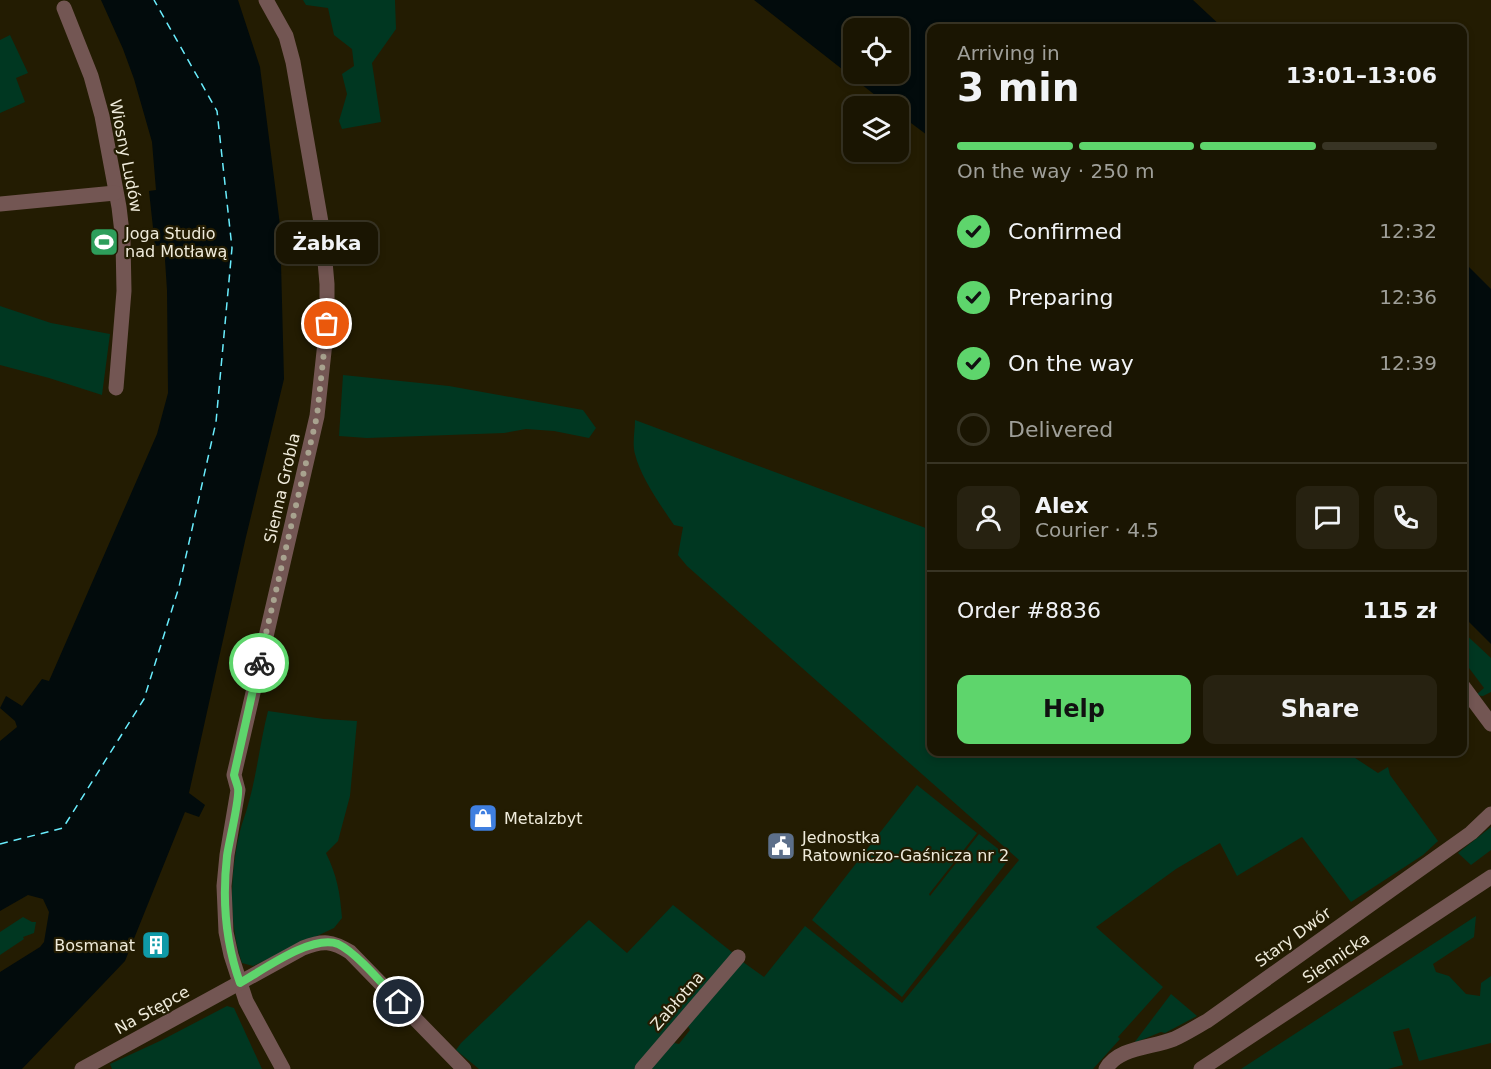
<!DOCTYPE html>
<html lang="en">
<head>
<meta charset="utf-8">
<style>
	:root { --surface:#1a1502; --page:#272211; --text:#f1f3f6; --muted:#9f9f99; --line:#383424; --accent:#5ed56c }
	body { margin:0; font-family:"DejaVu Sans",sans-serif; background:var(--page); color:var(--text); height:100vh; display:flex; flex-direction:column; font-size:22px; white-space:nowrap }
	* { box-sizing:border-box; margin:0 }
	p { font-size:20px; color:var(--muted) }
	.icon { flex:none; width:33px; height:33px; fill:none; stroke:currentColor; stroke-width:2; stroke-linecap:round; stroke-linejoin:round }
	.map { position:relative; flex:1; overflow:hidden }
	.sheet { position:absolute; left:927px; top:24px; width:540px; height:732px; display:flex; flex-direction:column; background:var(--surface); border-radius:12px; box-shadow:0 3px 9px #0003,0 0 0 2px var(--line) }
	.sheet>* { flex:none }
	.fabs { position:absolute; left:843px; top:18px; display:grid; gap:12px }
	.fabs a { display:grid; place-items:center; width:66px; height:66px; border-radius:12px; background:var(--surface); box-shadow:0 3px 9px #0003,0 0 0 2px var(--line); font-size:30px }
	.pin { position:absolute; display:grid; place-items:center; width:51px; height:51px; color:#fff; margin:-26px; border:3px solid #fff; border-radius:50%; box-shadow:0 2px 6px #0007 }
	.courier { position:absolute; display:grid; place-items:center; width:60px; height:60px; margin:-30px; border:4px solid #5ed56c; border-radius:50%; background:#fff; color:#222; box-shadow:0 2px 8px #0007 }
	.bubble { position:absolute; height:42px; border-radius:12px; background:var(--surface); box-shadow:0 3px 9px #0003,0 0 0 2px var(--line); font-size:20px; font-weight:700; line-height:42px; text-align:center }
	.overview em { font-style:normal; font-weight:700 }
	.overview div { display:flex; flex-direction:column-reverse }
	.overview { display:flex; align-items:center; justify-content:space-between; height:102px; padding:0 30px }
	h1 { font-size:39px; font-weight:700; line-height:45px }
	.bar { display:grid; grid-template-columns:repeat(4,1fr); gap:9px 6px; align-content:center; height:72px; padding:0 30px }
	.bar i { height:8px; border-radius:4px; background:var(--line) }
	.bar .active { background:var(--accent) }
	.bar p { grid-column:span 4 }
	.line { display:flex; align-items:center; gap:15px; padding:0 30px; border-top:2px solid var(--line) }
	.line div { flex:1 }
	.round { display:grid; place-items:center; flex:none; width:63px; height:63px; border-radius:12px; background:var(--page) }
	ol { padding:0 30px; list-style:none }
	li { display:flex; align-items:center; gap:18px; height:66px }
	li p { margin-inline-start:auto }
	li .icon { padding:6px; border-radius:50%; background:var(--accent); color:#111; stroke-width:4 }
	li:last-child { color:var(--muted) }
	li i { width:33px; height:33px; border:3px solid var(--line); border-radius:50% }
	.button { display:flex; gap:12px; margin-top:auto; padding:12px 30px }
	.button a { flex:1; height:69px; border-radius:12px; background:var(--accent); color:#111; font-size:24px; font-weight:700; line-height:69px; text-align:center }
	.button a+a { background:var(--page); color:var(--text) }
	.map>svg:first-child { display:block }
	.green { fill:#003721 }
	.water { fill:#020b0c; fill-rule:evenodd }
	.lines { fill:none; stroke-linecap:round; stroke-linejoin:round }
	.ferry { stroke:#69edfd; stroke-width:1.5; stroke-dasharray:8 6; stroke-linecap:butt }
	.street { stroke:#735653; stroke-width:15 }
	.done { stroke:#a8a38f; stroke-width:6; stroke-dasharray:0 10.8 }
	.route { stroke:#5ed56c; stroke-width:8 }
	.labels { text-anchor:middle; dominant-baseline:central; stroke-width:4.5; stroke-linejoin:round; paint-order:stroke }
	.street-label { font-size:16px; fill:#efebdb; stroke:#231c02 }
	.poi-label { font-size:16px; fill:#efebdb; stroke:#231c02; text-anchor:start }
</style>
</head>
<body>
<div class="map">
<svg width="1491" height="1069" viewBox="0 0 1491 1069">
	<rect width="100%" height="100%" fill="#231c02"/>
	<g class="green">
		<path d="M 303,0 L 395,0 L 396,29 L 372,63 L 381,122 L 342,129 L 339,121 L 347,94 L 342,74 L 354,66 L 352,49 L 334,35 L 328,8 L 306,5 Z"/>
		<path d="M 10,35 L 28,73 L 16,78 L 25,102 L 0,113 L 0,40 Z"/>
		<path d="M 0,306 L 51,323 L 110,334 L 102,395 L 49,378 L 0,365 Z"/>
		<path d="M 343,375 L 449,386 L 583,410 L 596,428 L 589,438 L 554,431 L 526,429 L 504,433 L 367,438 L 339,436 Z"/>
		<path d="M 635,420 L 931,530 L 932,752 L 1346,752 L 1378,773 L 1388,767 L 1390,775 L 1438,841 L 1423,855 L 1351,902 L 1302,837 L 1237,876 L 1220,843 L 1176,869 L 1096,927 L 1163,987 L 1118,1037 L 1120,1039 L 1093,1069 L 651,1069 L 674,1043 L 679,1044 L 690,1030 L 688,1026 L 743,962 L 764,977 L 805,926 L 902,1003 L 1019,860 L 687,566 L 678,555 L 683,527 L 674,525 C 661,506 640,476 635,454 C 632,444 635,431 635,420 Z"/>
		<path d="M 1462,631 L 1491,658 L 1491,692 L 1483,696 L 1476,695 L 1484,688 L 1463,660 Z"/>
		<path d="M 268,711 L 324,719 L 357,721 L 350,796 L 338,841 L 326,853 C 337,876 340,892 342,918 L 334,928 L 253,966 L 242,963 C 228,922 230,873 240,831 C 242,822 246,814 248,805 C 257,774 260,742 268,711 Z"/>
		<path d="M 917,785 L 977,833 L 929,894 L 930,896 L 979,834 L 1010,858 L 902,997 L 812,920 Z"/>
		<path d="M 1491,827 L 1491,850 L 1471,865 L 1458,853 Z"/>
		<path d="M 673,905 L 733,953 L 635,1069 L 479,1069 L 456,1050 L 461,1043 L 589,920 L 627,953 Z"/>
		<path d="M 1476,916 L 1474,937 L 1433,964 L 1436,972 L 1449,976 L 1466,994 L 1480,996 L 1481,983 L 1491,976 L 1491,1043 L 1419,1061 L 1409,1028 L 1393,1032 L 1403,1065 L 1388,1069 L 1241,1069 Z"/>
		<path d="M 23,917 L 32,922 L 36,922 L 34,933 L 23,937 L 24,939 L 0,955 L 0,932 Z"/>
		<path d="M 1171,994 L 1197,1016 L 1165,1033 L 1161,1032 L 1134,1043 Z"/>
		<path d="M 227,1006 L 234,1008 L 262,1069 L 112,1069 L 110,1064 L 162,1040 Z"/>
	</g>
	<g class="water">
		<path d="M 101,0 L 238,0 L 260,67 L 280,225 L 284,379 L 245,541 L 189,793 L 205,805 L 199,817 L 185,812 L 125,961 L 22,1069 L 0,1069 L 0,972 L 40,947 L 44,942 L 49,912 L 43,899 L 28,895 L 0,911 L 0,741 L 17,727 L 15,721 L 0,708 L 6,696 L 22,706 L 42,679 L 49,681 L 157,434 L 168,393 L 167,290 L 164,245 L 155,246 L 149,191 L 156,190 L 152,142 L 134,79 L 123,49 Z"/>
		<path d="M 754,0 L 1193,0 L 1223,28 L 932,28 L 931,138 L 899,114 L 898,106 L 889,106 ZM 898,28 L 898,74 L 854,74 L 854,28 Z"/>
		<path d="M 1463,261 L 1491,289 L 1491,644 L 1463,616 Z"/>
	</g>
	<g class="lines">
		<path class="ferry" d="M 0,844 L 63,828 L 144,699 L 179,587 L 216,422 L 232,248 L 217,111 L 154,0"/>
		<g class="street">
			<path d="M 266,0 L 286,36 L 293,62 L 322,228 L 327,284 L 327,324 L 317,416 L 234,775 L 238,790 L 227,855 L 224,886 L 226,932 L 231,955 L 246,1001 L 283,1069"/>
			<path d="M 64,8 L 91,76 L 102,116 L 119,207 L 123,241 L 124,291 L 116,388"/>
			<path d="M 0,204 L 115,193"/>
			<path d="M 1462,685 L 1491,724"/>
			<path d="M 82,1069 L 303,948 C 323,940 332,941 350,952 L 464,1069"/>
			<path d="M 642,1069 L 738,957"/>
			<path d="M 1106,1069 C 1118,1047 1152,1048 1174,1039 C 1185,1034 1196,1027 1207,1021 L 1471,833 L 1491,814"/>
			<path d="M 1201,1069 L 1491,877"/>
		</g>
	</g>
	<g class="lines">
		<path class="done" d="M 259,663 L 317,416 L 327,324"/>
		<path class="route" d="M 259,663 L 234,775 C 235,779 237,784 238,788 C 240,799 229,841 227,856 C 222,900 225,941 240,983 C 263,970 312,934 338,944 C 357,953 384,986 399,1002"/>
	</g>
	<defs>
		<g id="stadium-square" transform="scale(1.5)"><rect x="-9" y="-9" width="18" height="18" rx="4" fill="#2e9e5b" stroke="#231c02"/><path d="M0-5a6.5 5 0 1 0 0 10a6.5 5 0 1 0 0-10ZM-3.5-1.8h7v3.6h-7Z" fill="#fff"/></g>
		<g id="shop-square" transform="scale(1.5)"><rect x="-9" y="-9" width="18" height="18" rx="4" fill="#3f7fe0" stroke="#231c02"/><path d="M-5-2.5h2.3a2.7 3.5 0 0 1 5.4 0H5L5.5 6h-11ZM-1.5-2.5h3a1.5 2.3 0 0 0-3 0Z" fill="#fff"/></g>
		<g id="civic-square" transform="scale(1.5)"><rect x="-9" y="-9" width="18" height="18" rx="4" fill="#5c6f8a" stroke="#231c02"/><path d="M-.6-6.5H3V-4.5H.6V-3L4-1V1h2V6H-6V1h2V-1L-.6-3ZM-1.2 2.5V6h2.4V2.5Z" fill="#fff"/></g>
		<g id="building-square" transform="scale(1.5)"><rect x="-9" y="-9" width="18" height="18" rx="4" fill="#0f9aa8" stroke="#231c02"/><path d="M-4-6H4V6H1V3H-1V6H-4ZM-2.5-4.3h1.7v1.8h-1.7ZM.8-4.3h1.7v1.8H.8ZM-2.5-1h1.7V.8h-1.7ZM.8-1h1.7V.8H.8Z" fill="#fff"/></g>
	</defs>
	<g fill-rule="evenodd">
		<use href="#stadium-square" x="104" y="242"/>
		<use href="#shop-square" x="483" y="818"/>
		<use href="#civic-square" x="781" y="846"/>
		<use href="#building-square" x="156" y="945"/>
	</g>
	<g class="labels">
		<g class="street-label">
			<text transform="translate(126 156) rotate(79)">Wiosny Ludów</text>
			<text transform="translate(282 488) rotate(-77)">Sienna Grobla</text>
			<text transform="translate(1293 937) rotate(-36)">Stary Dwór</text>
			<text transform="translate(1336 958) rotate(-34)">Siennicka</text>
			<text transform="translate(677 1001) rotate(-49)">Zabłotna</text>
			<text transform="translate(152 1010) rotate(-29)">Na Stępce</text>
		</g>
		<g class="poi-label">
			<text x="125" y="233">Joga Studio<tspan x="125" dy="18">nad Motławą</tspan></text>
			<text x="504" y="818">Metalzbyt</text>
			<text x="802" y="837">Jednostka<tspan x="802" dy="18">Ratowniczo-Gaśnicza nr 2</tspan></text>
			<text x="135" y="945" text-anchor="end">Bosmanat</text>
		</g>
	</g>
</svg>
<div class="fabs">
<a><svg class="icon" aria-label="locate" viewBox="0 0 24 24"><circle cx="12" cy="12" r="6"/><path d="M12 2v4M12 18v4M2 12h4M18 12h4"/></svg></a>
<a><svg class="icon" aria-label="layers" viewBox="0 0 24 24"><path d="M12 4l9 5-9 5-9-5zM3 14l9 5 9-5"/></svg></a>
</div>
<div class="pin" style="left:327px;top:324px;background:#ea580c"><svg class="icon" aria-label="bag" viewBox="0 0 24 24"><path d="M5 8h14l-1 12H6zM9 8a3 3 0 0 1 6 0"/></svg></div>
<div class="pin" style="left:399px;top:1002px;background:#1f2937"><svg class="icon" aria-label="home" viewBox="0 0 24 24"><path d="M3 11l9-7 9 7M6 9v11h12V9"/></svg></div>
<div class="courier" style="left:259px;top:663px"><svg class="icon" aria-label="bike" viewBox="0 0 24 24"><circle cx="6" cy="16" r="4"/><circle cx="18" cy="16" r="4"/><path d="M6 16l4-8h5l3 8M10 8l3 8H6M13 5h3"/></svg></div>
<div class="bubble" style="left:276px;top:222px;width:102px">Żabka</div>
<section class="sheet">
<div class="overview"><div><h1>3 min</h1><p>Arriving in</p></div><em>13:01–13:06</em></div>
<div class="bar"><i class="active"></i><i class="active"></i><i class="active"></i><i></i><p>On the way · 250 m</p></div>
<ol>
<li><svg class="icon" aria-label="check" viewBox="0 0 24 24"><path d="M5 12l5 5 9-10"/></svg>Confirmed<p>12:32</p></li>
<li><svg class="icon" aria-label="check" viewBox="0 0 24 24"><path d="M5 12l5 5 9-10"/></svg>Preparing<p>12:36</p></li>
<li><svg class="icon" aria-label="check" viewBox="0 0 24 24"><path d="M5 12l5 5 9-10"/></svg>On the way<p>12:39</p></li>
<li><i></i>Delivered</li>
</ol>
<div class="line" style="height:108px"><a class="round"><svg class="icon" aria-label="person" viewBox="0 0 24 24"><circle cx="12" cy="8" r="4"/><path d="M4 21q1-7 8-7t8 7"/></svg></a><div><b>Alex</b><p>Courier · 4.5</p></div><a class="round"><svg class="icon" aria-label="chat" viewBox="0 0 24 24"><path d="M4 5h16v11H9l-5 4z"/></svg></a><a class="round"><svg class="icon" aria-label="phone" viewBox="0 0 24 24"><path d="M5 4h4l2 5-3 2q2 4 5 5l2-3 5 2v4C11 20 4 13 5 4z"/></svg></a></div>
<div class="line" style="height:78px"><div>Order #8836</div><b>115 zł</b></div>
<div class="button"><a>Help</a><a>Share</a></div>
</section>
</div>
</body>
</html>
